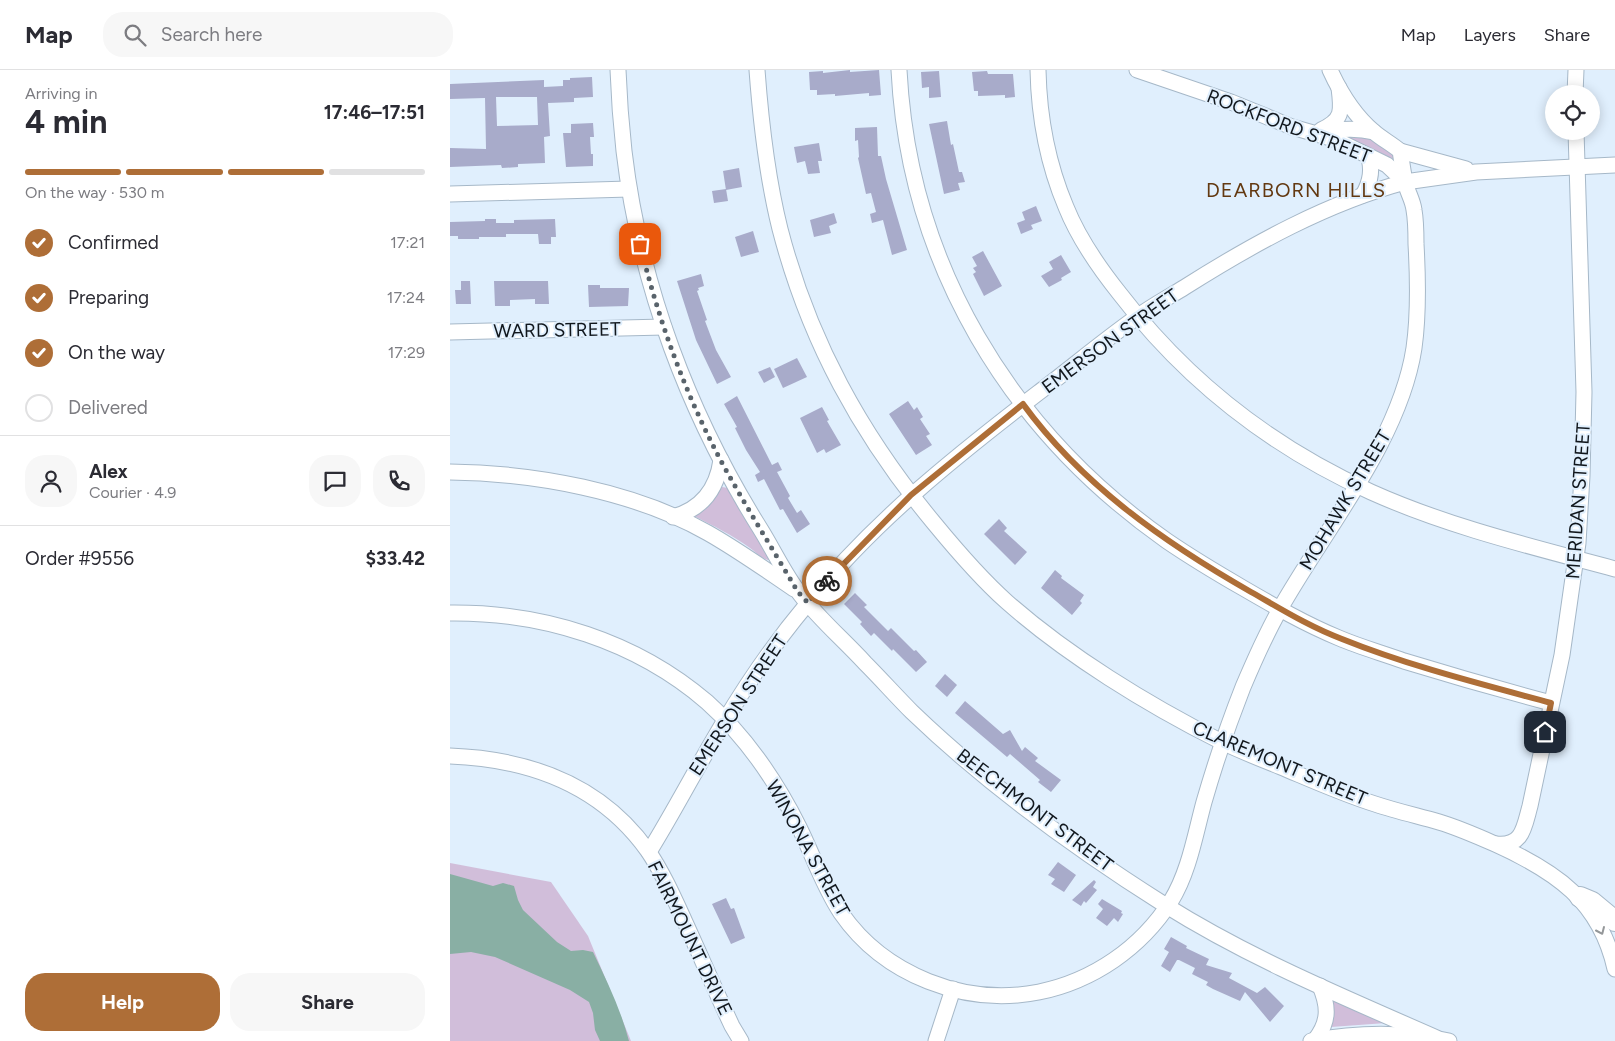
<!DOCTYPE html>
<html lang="en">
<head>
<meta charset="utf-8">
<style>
	:root { --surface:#fff; --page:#f7f7f7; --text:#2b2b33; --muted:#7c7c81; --line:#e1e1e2; --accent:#ae6e37 }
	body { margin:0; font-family:Figtree,sans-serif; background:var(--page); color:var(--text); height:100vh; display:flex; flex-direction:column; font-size:19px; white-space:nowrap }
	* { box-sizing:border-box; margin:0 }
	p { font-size:16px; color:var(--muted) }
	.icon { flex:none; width:28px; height:28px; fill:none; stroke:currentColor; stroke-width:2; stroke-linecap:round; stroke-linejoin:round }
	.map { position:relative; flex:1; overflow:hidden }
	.sheet { display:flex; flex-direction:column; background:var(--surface); width:450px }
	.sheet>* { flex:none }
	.buttons { position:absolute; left:1095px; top:15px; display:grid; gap:10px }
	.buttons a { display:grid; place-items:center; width:55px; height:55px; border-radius:50%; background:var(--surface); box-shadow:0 2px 12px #0003; font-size:25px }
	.pin { position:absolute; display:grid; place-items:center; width:42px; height:42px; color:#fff; margin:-21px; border-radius:10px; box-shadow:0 2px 8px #0006 }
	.courier { position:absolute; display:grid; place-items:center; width:50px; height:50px; margin:-25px; border:4px solid #ae6e37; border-radius:50%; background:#fff; color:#222; box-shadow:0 1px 6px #0007 }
	.headline em { font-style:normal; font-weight:700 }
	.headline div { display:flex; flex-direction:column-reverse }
	.headline { display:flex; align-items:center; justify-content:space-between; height:85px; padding:0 25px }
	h1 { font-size:32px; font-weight:700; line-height:38px }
	.bar { display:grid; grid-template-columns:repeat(4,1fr); gap:8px 5px; align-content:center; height:60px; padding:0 25px }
	.bar i { height:6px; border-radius:4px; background:var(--line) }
	.bar .current { background:var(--accent) }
	.bar p { grid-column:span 4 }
	.line { display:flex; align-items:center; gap:12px; padding:0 25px; border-top:1px solid var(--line) }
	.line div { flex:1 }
	.round { display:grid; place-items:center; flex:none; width:52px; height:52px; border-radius:20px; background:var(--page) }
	ol { padding:0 25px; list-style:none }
	li { display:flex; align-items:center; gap:15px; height:55px }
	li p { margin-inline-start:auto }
	li .icon { padding:5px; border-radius:50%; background:var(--accent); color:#fff; stroke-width:4 }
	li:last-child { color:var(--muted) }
	li i { width:28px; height:28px; border:2px solid var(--line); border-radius:50% }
	.action { display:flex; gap:10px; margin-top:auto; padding:10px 25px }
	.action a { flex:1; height:58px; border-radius:20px; background:var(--accent); color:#fff; font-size:20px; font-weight:700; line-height:58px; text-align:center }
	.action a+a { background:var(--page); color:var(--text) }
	header { display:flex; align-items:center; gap:30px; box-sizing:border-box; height:70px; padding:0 25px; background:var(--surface); border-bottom:1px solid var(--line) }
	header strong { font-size:24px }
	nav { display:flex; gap:28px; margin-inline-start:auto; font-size:18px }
	.search { width:350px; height:45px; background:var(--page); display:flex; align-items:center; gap:12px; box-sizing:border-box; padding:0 18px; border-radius:20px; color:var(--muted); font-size:19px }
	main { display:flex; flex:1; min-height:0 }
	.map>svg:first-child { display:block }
	.green { fill:#d1beda }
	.water { fill:#89afa4 }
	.building { fill:#a8abca; fill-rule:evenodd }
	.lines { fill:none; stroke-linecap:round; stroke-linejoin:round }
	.minor-casing { stroke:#a6b8c8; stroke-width:17 }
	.major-casing { stroke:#a6b8c8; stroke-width:22 }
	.minor { stroke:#fff; stroke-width:15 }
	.major { stroke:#fff; stroke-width:20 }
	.oneway { stroke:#949799 }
	.done { stroke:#59636b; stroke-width:5; stroke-dasharray:0 9 }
	.route { stroke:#ae6e37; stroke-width:6 }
	.labels { text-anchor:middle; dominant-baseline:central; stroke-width:4; stroke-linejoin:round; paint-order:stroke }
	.street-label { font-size:19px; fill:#11171d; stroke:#e0effd }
	.neighbourhood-label { font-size:20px; letter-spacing:1px; fill:#633911; stroke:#e0effd }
</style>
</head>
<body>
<header>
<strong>Map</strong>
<div class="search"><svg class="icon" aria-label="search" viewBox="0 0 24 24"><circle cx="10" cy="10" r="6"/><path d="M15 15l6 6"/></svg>Search here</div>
<nav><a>Map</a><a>Layers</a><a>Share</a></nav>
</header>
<main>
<section class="sheet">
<div class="headline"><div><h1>4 min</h1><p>Arriving in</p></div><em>17:46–17:51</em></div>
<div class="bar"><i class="current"></i><i class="current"></i><i class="current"></i><i></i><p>On the way · 530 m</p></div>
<ol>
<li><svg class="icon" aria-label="check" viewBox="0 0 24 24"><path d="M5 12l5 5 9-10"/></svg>Confirmed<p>17:21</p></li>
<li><svg class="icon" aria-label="check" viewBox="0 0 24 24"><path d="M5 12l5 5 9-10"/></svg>Preparing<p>17:24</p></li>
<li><svg class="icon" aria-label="check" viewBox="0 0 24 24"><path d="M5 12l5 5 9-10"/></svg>On the way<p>17:29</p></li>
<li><i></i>Delivered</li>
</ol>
<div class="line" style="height:90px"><a class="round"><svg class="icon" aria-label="person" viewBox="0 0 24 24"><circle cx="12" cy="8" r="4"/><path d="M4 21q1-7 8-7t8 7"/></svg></a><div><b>Alex</b><p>Courier · 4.9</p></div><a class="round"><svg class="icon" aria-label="chat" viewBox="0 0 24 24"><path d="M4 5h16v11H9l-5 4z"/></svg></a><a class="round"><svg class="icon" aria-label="phone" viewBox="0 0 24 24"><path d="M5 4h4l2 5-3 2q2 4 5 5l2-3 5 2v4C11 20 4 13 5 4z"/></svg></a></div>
<div class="line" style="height:65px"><div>Order #9556</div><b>$33.42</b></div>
<div class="action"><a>Help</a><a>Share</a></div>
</section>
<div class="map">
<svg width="1165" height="971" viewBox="0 0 1165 971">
	<rect width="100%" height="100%" fill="#e0effd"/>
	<g class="green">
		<path d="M 900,62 C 918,68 940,74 947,93 L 900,70 L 898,64 Z"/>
		<path d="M 272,417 L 278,418 L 320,483 L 320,490 C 312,490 306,482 300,478 C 282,465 264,456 244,446 L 264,429 Z"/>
		<path d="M 0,793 L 101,812 L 138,866 L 181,971 L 0,971 Z"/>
		<path d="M 881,928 L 936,953 L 881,957 Z"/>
	</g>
	<path class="water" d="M 0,804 L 43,816 L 53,813 L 64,816 L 68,830 L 73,840 L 107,872 L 121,881 L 133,880 L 143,882 C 157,911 171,940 179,971 L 150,971 L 145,960 L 143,943 L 139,932 L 120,920 L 45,887 L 21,882 L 0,884 Z"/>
	<g class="building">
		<path d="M 400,0 L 400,2 L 429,0 L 431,25 L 419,26 L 419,23 L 385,26 L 385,24 L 367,25 L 367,20 L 360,20 L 359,2 L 373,1 L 373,3 Z"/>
		<path d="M 489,1 L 491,27 L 479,28 L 479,17 L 472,18 L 471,2 Z"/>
		<path d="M 537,1 L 538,4 L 563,4 L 565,27 L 555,28 L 555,25 L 528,26 L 528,21 L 524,21 L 522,2 Z"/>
		<path d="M 142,7 L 143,27 L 124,28 L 124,32 L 98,33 L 100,66 L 94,67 L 95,93 L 68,94 L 68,97 L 52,98 L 51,95 L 0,97 L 0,78 L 36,79 L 35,28 L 0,29 L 0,14 L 94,10 L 94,17 L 113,16 L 113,10 L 120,10 L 120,8 ZM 46,27 L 87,27 L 88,55 L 47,56 Z"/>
		<path d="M 497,51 L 501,75 L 503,74 L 509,102 L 512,102 L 515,112 L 508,113 L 510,120 L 494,124 L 479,54 Z"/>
		<path d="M 143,53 L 144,67 L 140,67 L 141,84 L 143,84 L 143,96 L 116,97 L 113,63 L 121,63 L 121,54 Z"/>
		<path d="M 427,57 L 428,86 L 431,86 L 436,109 L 457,180 L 442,185 L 433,150 L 422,153 L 420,144 L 426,142 L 421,123 L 416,124 L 408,88 L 409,87 L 408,70 L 405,71 L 405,58 Z"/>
		<path d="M 369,73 L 372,91 L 368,91 L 370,103 L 358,104 L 355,91 L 347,93 L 344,77 Z"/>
		<path d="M 289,98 L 292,117 L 276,120 L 273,101 Z"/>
		<path d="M 276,119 L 278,131 L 264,133 L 262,121 Z"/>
		<path d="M 586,136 L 592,151 L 581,155 L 583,159 L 571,164 L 567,153 L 575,150 L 572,142 Z"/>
		<path d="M 384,143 L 387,153 L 379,156 L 381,163 L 364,167 L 360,150 Z"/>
		<path d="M 35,149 L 46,149 L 46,153 L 64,153 L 64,150 L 105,149 L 106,167 L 101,167 L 101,174 L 89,174 L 88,164 L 56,164 L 56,167 L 29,167 L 29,169 L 8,169 L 8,166 L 0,166 L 0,152 L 35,151 Z"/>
		<path d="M 303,161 L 309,182 L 291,187 L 285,167 Z"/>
		<path d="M 533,181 L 552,216 L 534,226 L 523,204 L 526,202 L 523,198 L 527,196 L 522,187 Z"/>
		<path d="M 611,185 L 621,202 L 611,208 L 612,210 L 599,217 L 591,206 L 603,199 L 599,192 Z"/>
		<path d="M 251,204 L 254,216 L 248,218 L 249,220 L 247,221 L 257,250 L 255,251 L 266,280 L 281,307 L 267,314 L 246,270 L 227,211 Z"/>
		<path d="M 11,211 L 20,211 L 21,234 L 6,234 L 5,220 L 11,220 Z"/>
		<path d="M 44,211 L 98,211 L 99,234 L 85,234 L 85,229 L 60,230 L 60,236 L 45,236 Z"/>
		<path d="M 138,215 L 150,215 L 150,218 L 179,218 L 178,236 L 139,237 Z"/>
		<path d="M 347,288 L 357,307 L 333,318 L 324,299 Z"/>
		<path d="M 320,297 L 325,307 L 314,313 L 308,302 Z"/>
		<path d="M 287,326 L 322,395 L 328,392 L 332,400 L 327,402 L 340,426 L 338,428 L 347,443 L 351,440 L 360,454 L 347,463 L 333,439 L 330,440 L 314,409 L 308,412 L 305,405 L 310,402 L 296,380 L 285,358 L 287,357 L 274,334 Z"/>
		<path d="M 458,331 L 464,340 L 467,337 L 473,347 L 470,349 L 480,364 L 476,366 L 482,375 L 466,385 L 439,344 Z"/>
		<path d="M 372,337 L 379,350 L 377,351 L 391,375 L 376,383 L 374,379 L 367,383 L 350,348 Z"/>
		<path d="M 549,449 L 557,458 L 554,461 L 577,482 L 565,495 L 534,464 Z"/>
		<path d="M 605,500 L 612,506 L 611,508 L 634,525 L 630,531 L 632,533 L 622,545 L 591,518 Z"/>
		<path d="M 405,523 L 417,535 L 414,537 L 438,561 L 441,558 L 464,581 L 466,580 L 477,592 L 466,602 L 443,579 L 442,581 L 424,563 L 421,566 L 410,554 L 412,552 L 394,534 Z"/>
		<path d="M 495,604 L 507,615 L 497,627 L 485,616 Z"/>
		<path d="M 515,631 L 553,664 L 560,660 L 572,681 L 575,677 L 588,688 L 585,691 L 611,710 L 601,722 L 588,712 L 590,710 L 560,684 L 557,687 L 505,643 Z"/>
		<path d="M 608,792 L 626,805 L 614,822 L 601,814 L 605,809 L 598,805 Z"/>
		<path d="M 644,810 L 646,812 L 643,817 L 647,820 L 636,833 L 634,831 L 631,836 L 622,830 Z"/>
		<path d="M 276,828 L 281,839 L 284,838 L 295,868 L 281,874 L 262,834 Z"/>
		<path d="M 652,829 L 672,841 L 671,843 L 673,844 L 668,852 L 664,848 L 657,856 L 646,848 L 653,839 L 648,834 Z"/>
		<path d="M 721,867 L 737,876 L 736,878 L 759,889 L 756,895 L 782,903 L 779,908 L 807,923 L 815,917 L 834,936 L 820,952 L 795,922 L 790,931 L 763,919 L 756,915 L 758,912 L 742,904 L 745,898 L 729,890 L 727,890 L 720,902 L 711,896 L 719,882 L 714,879 Z"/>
	</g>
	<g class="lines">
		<g class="minor-casing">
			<g id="minor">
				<path d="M 168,0 C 169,27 171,54 174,81 C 190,216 239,345 311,460 C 324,481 335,505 350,524 C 369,549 394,570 415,593 C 431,609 446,626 462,642 C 536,713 628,780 715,835 C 801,889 896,928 989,969 L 999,971"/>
				<path d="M 307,0 C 311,54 317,107 330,159 C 359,271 411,365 484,453 C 507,481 530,508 557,532 C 617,585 698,635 770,671 C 790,681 811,689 831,697 C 862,710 893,724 925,734 C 946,741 968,746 989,752 C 1009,758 1027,766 1045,774 C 1105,801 1150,831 1165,899"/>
				<path d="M 449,0 C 459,194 559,360 717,471 C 742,488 767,503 793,518 C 824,536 855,554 889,568 C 910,577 932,583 954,591 C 1003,606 1052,620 1101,633"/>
				<path d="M 588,0 C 589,48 597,92 616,137 C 628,167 650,199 670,224 C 736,310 822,377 921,422 C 999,457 1083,477 1165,499"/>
				<path d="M 687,0 L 781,32 L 842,57 L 884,69 L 937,95 L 955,112 L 1026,102 L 1165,95"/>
				<path d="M 1125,24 L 1126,0"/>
				<path d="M 871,60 C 893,50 892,41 889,18"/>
				<path d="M 867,63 C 886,59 905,57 924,62"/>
				<path d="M 950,81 L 1016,99"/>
				<path d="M 0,124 L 179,119"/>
				<path d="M 913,125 C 920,113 923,99 918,86"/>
				<path d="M 0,262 L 214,257"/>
				<path d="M 0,402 C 84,403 184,421 258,463 C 288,480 316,500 344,519"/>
				<path d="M 223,447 C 252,439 267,419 271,390"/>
				<path d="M 0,543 C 93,542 186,571 257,632 C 295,666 326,711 349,757 C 363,785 373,816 391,843 C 434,905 515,937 589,922 C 643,911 691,878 721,831 C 739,802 745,765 754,732 C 765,694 778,655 793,617 C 804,591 816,564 830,539 C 875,459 950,370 964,278 C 969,243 968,209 966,174 C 966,163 966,151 964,140 C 963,131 958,123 956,115 C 953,104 952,92 950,81 C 942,74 932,69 924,62 C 905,46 890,22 880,0"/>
				<path d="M 0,686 C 79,689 151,715 198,781 C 213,803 224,828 235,852 C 251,887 266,922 282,956 L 291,971"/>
				<path d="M 1046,774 C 1073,777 1074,757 1080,736 L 1112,585 L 1128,473 L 1132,406 L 1134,322 L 1126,61"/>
				<path d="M 199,782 C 225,740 248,695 274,652 C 299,610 327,570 358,533 C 423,452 506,386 588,323 C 621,298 653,271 687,247 C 702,236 719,227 735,217 C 803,174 877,133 955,112"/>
				<path d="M 865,970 C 879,952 879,937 870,916"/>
				<path d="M 486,971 L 503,919"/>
				<path d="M 861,971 C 899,964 934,962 973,967"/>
			</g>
		</g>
		<g class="major-casing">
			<path id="major" d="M 1130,827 L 1142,832 L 1165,851"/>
		</g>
		<use href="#minor" class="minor"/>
		<use href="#major" class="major"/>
	</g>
	<defs><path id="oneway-chevron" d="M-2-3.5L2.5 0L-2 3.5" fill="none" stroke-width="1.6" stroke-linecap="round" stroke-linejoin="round" transform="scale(1.25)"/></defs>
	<use class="oneway" href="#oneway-chevron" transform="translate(1151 861) rotate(66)"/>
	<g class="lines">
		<path class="done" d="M 190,174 C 208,249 235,323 271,391 C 295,435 322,478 348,522 L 358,533 L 377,511"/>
		<path class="route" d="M 377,511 L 461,425 L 573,334 C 632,415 715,473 801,522 C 831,539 860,557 892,569 C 959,596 1031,614 1101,633 L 1095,662"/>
	</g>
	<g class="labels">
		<g class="street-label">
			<text transform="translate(839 56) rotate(21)">ROCKFORD STREET</text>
			<text transform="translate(107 260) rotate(-1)">WARD STREET</text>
			<text transform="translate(660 271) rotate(-36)">EMERSON STREET</text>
			<text transform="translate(895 430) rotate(-59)">MOHAWK STREET</text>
			<text transform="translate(1128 431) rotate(-86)">MERIDAN STREET</text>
			<text transform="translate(288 635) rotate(-57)">EMERSON STREET</text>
			<text transform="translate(830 693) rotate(23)">CLAREMONT STREET</text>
			<text transform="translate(585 740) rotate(37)">BEECHMONT STREET</text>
			<text transform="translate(358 778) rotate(61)">WINONA STREET</text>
			<text transform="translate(240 868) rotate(64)">FAIRMOUNT DRIVE</text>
		</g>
		<g class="neighbourhood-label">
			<text x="846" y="120">DEARBORN HILLS</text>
		</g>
	</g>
</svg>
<div class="buttons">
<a><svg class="icon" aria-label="locate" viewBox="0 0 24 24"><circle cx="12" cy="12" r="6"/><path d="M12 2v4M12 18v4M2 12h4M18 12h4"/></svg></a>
</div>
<div class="pin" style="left:190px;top:174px;background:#ea580c"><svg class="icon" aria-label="bag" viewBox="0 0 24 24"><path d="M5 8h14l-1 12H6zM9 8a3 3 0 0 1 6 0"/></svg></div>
<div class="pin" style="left:1095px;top:662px;background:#1f2937"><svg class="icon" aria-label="home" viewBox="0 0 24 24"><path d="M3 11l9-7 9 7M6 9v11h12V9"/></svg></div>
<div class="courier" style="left:377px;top:511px"><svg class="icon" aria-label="bike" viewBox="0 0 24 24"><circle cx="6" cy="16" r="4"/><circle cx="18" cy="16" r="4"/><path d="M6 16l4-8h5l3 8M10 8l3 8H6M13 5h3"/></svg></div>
</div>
</main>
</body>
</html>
